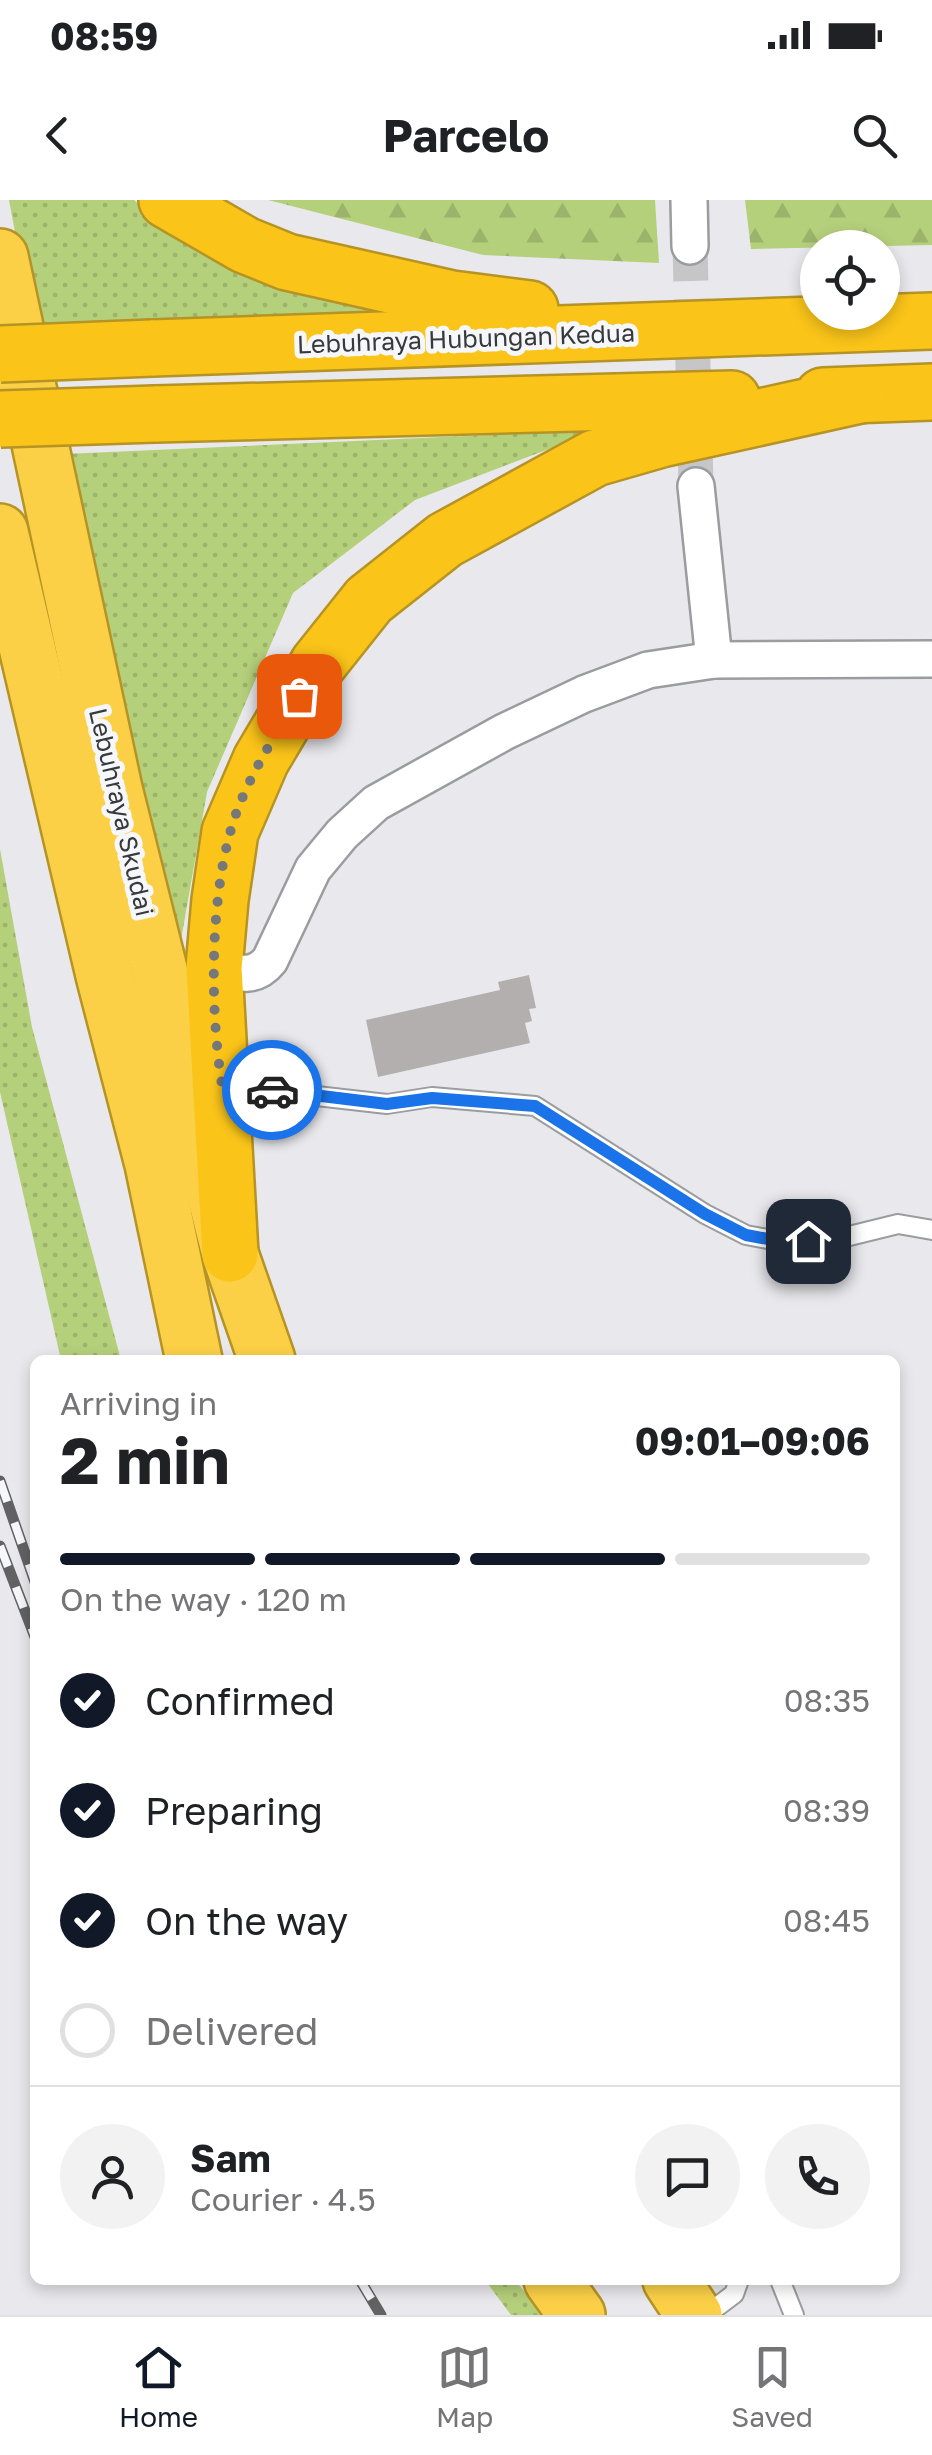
<!DOCTYPE html>
<html lang="en">
<head>
<meta charset="utf-8">
<style>
	:root { --surface:#fff; --page:#f2f2f2; --text:#202124; --muted:#757577; --line:#e0e0e0; --accent:#111827 }
	body { margin:0; font-family:"Golos Text",sans-serif; background:var(--page); color:var(--text); height:100vh; display:flex; flex-direction:column; font-size:38px; white-space:nowrap }
	* { box-sizing:border-box; margin:0 }
	p { font-size:32px; color:var(--muted) }
	.icon { flex:none; width:55px; height:55px; fill:none; stroke:currentColor; stroke-width:2; stroke-linecap:round; stroke-linejoin:round }
	.map { position:relative; flex:1; overflow:hidden }
	.panel { position:absolute; left:30px; top:1155px; width:870px; height:930px; display:flex; flex-direction:column; background:var(--surface); border-radius:15px; box-shadow:0 5px 15px #0003 }
	.panel>* { flex:none }
	.tools { position:absolute; left:800px; top:30px; display:grid; gap:20px }
	.tools a { display:grid; place-items:center; width:100px; height:100px; border-radius:50%; background:var(--surface); box-shadow:0 5px 15px #0003; font-size:50px }
	.pin { position:absolute; display:grid; place-items:center; width:85px; height:85px; color:#fff; margin:-42px; border-radius:20px; box-shadow:0 5px 15px #0006 }
	.courier { position:absolute; display:grid; place-items:center; width:100px; height:100px; margin:-50px; border:8px solid #1a73e8; border-radius:50%; background:#fff; color:#222; box-shadow:0 2px 12px #0007 }
	.headline em { font-style:normal; font-weight:700 }
	.headline div { display:flex; flex-direction:column-reverse }
	.headline { display:flex; align-items:center; justify-content:space-between; height:170px; padding:0 30px }
	h1 { font-size:65px; font-weight:700; line-height:75px }
	.bar { display:grid; grid-template-columns:repeat(4,1fr); gap:15px 10px; align-content:center; height:120px; padding:0 30px }
	.bar i { height:12px; border-radius:8px; background:var(--line) }
	.bar .current { background:var(--accent) }
	.bar p { grid-column:span 4 }
	.line { display:flex; align-items:center; gap:25px; padding:0 30px; border-top:2px solid var(--line) }
	.line div { flex:1 }
	.round { display:grid; place-items:center; flex:none; width:105px; height:105px; border-radius:52px; background:var(--page) }
	ol { padding:0 30px; list-style:none }
	li { display:flex; align-items:center; gap:30px; height:110px }
	li p { margin-inline-start:auto }
	li .icon { padding:10px; border-radius:50%; background:var(--accent); color:#fff; stroke-width:4 }
	li:last-child { color:var(--muted) }
	li i { width:55px; height:55px; border:5px solid var(--line); border-radius:50% }
	.status { display:flex; justify-content:space-between; align-items:center; height:70px; padding:0 50px; background:var(--surface); direction:ltr }
	.status svg { height:28px; fill:currentColor }
	header { display:flex; justify-content:space-between; align-items:center; height:130px; padding:0 30px; background:var(--surface); font-size:45px; font-weight:700 }
	.dock { display:flex; justify-content:space-around; align-items:center; height:140px; border-top:2px solid var(--line); background:var(--surface); font-size:28px; color:var(--muted) }
	.dock a { display:grid; justify-items:center; gap:5px }
	.dock .current { color:var(--accent) }
	.map>svg:first-child { display:block }
	.grass { fill:url(#grass-dots) }
	.forest { fill:url(#forest-firs) }
	.building { fill:#b3afae }
	.lines { fill:none; stroke-linecap:round; stroke-linejoin:round }
	.minor-tunnel { stroke:#c6c6c9; stroke-width:35; stroke-dasharray:35 18; stroke-linecap:butt }
	.service-casing { stroke:#9b9c9f; stroke-width:22 }
	.minor-casing { stroke:#9b9c9f; stroke-width:40 }
	.trunk-casing { stroke:#b69325; stroke-width:60 }
	.motorway-casing { stroke:#b69325; stroke-width:60 }
	.service { stroke:#fff; stroke-width:18 }
	.minor { stroke:#fff; stroke-width:35 }
	.trunk { stroke:#fbd047; stroke-width:55 }
	.motorway { stroke:#fac419; stroke-width:55 }
	.rail-casing { stroke:#626264; stroke-width:11 }
	.rail { stroke:#f6f7fb; stroke-width:8; stroke-dasharray:22; stroke-linecap:butt }
	.motorway-bridge-casing { stroke:#b69325; stroke-width:60; stroke-linecap:butt }
	.motorway-bridge { stroke:#fac419; stroke-width:55 }
	.done { stroke:#767779; stroke-width:10; stroke-dasharray:0 18 }
	.route { stroke:#1a73e8; stroke-width:12 }
	.labels { text-anchor:middle; dominant-baseline:central; stroke-width:10; stroke-linejoin:round; paint-order:stroke }
	.street-label { font-size:25px; fill:#38393a; stroke:#f6f7fb }
</style>
</head>
<body>
<div class="status"><b>08:59</b><svg viewBox="0 0 49 12"><path d="M0 12V9h3v3zM5 12V6h3v6zM10 12V3h3v9zM15 12V0h3v12zM26 1h20v11H26zM47 4h2v5h-2z"/></svg></div>
<header><svg class="icon" aria-label="back" viewBox="0 0 24 24"><path d="M15 5l-7 7 7 7"/></svg>Parcelo<svg class="icon" aria-label="search" viewBox="0 0 24 24"><circle cx="10" cy="10" r="6"/><path d="M15 15l6 6"/></svg></header>
<div class="map">
<svg width="932" height="2115" viewBox="0 0 932 2115">
	<defs>
		<pattern id="grass-dots" width="8" height="8" patternUnits="userSpaceOnUse" patternTransform="scale(2.5)"><rect width="8" height="8" fill="#b5d07b"/><path d="M2 2h.1M6 6h.1" fill="none" stroke="#9cb36b" stroke-width="1.8" stroke-linecap="round"/></pattern>
		<pattern id="forest-firs" width="22" height="20" patternUnits="userSpaceOnUse" patternTransform="scale(2.5)"><rect width="22" height="20" fill="#b5d07b"/><path d="M5 1l3.5 6h-7zM16 11l3.5 6h-7z" fill="#9cb36b"/></pattern>
	</defs>
	<rect width="100%" height="100%" fill="#e9e9ed"/>
	<g class="grass">
		<path d="M 9,0 L 134,0 L 143,8 L 446,124 L 34,134 Z"/>
		<path d="M 599,230 L 415,300 L 293,393 L 207,592 L 178,757 L 64,254 Z"/>
		<path d="M 0,649 L 32,827 L 121,1160 L 61,1160 L 0,892 Z"/>
		<path d="M 485,2080 L 515,2080 L 543,2115 L 511,2115 Z"/>
	</g>
	<g class="forest">
		<path d="M 268,0 L 655,0 L 659,63 L 483,55 Z"/>
		<path d="M 745,0 L 932,0 L 932,45 L 751,49 Z"/>
	</g>
	<path class="building" d="M 529,775 L 536,808 L 529,809 L 532,821 L 525,823 L 530,843 L 378,877 L 366,820 L 500,790 L 498,782 Z"/>
	<g class="lines">
		<path class="minor-tunnel" d="M 690,46 L 696,286"/>
		<g class="service-casing">
			<g id="service">
				<path d="M 229,886 L 387,904 L 432,897 L 535,906 L 705,1014 L 746,1035 L 784,1042 L 833,1040 L 898,1024 L 932,1030"/>
				<path d="M 780,2080 L 794,2115"/>
				<path d="M 706,2115 L 734,2094 L 739,2080"/>
			</g>
		</g>
		<g class="minor-casing">
			<g id="minor">
				<path d="M 689,0 L 690,46"/>
				<path d="M 696,286 L 714,460"/>
				<path d="M 214,768 C 237,773 254,780 270,760 L 313,669 L 342,634 L 376,603 L 504,532 L 584,494 L 648,470 L 714,460 L 932,459"/>
			</g>
		</g>
		<g class="trunk-casing">
			<g id="trunk">
				<path d="M 0,57 L 114,589 L 230,1054 L 267,1160"/>
				<path d="M 0,332 L 104,775 L 153,964 L 194,1160"/>
				<path d="M 552,2080 L 577,2115"/>
				<path d="M 671,2080 L 694,2115"/>
			</g>
		</g>
		<g class="motorway-casing">
			<g id="motorway">
				<path d="M 167,0 L 245,45 L 287,62 L 452,99 L 530,109"/>
				<path d="M 152,148 L 932,121"/>
				<path d="M 823,196 L 932,192"/>
				<path d="M 155,214 L 732,199"/>
				<path d="M 230,1054 L 214,768 L 220,700 L 230,632 L 261,560 L 318,464 L 369,400 L 445,340 L 595,258 L 661,239 L 860,195"/>
			</g>
		</g>
		<use href="#service" class="service"/>
		<use href="#minor" class="minor"/>
		<use href="#trunk" class="trunk"/>
		<use href="#motorway" class="motorway"/>
		<g class="rail-casing">
			<g id="rail">
				<path d="M 0,1281 L 35,1382"/>
				<path d="M 0,1346 L 35,1437"/>
				<path d="M 360,2080 L 381,2115"/>
			</g>
		</g>
		<use href="#rail" class="rail"/>
		<g class="motorway-bridge-casing">
			<g id="motorway-bridge">
				<path d="M 0,154 L 152,148"/>
				<path d="M 0,219 L 155,214"/>
			</g>
		</g>
		<use href="#motorway-bridge" class="motorway-bridge"/>
	</g>
	<g class="lines">
		<path class="done" d="M 272,890 L 222,885 C 210,810 210,706 230,633 C 243,584 274,538 299,496"/>
		<path class="route" d="M 272,890 L 387,904 L 432,898 L 535,906 L 705,1014 L 746,1035 L 784,1042 L 808,1041"/>
	</g>
	<g class="labels">
		<g class="street-label">
			<text transform="translate(466 138) rotate(-2)">Lebuhraya Hubungan Kedua</text>
			<text transform="translate(122 612) rotate(77)">Lebuhraya Skudai</text>
		</g>
	</g>
</svg>
<div class="tools">
<a><svg class="icon" aria-label="locate" viewBox="0 0 24 24"><circle cx="12" cy="12" r="6"/><path d="M12 2v4M12 18v4M2 12h4M18 12h4"/></svg></a>
</div>
<div class="pin" style="left:299px;top:496px;background:#ea580c"><svg class="icon" aria-label="bag" viewBox="0 0 24 24"><path d="M5 8h14l-1 12H6zM9 8a3 3 0 0 1 6 0"/></svg></div>
<div class="pin" style="left:808px;top:1041px;background:#1f2937"><svg class="icon" aria-label="home" viewBox="0 0 24 24"><path d="M3 11l9-7 9 7M6 9v11h12V9"/></svg></div>
<div class="courier" style="left:272px;top:890px"><svg class="icon" aria-label="car" viewBox="0 0 24 24"><path d="M5 17H2v-5l4-1 3-4h7l3 4 3 1v5h-3M9 17h6M6 11h13"/><circle cx="7" cy="17" r="2"/><circle cx="17" cy="17" r="2"/></svg></div>
<section class="panel">
<div class="headline"><div><h1>2 min</h1><p>Arriving in</p></div><em>09:01–09:06</em></div>
<div class="bar"><i class="current"></i><i class="current"></i><i class="current"></i><i></i><p>On the way · 120 m</p></div>
<ol>
<li><svg class="icon" aria-label="check" viewBox="0 0 24 24"><path d="M5 12l5 5 9-10"/></svg>Confirmed<p>08:35</p></li>
<li><svg class="icon" aria-label="check" viewBox="0 0 24 24"><path d="M5 12l5 5 9-10"/></svg>Preparing<p>08:39</p></li>
<li><svg class="icon" aria-label="check" viewBox="0 0 24 24"><path d="M5 12l5 5 9-10"/></svg>On the way<p>08:45</p></li>
<li><i></i>Delivered</li>
</ol>
<div class="line" style="height:180px"><a class="round"><svg class="icon" aria-label="person" viewBox="0 0 24 24"><circle cx="12" cy="8" r="4"/><path d="M4 21q1-7 8-7t8 7"/></svg></a><div><b>Sam</b><p>Courier · 4.5</p></div><a class="round"><svg class="icon" aria-label="chat" viewBox="0 0 24 24"><path d="M4 5h16v11H9l-5 4z"/></svg></a><a class="round"><svg class="icon" aria-label="phone" viewBox="0 0 24 24"><path d="M5 4h4l2 5-3 2q2 4 5 5l2-3 5 2v4C11 20 4 13 5 4z"/></svg></a></div>
</section>
</div>
<nav class="dock">
<a class="current"><svg class="icon" aria-label="home" viewBox="0 0 24 24"><path d="M3 11l9-7 9 7M6 9v11h12V9"/></svg>Home</a>
<a><svg class="icon" aria-label="map" viewBox="0 0 24 24"><path d="M3 6l6-2 6 2 6-2v14l-6 2-6-2-6 2zM9 4v14M15 6v14"/></svg>Map</a>
<a><svg class="icon" aria-label="saved" viewBox="0 0 24 24"><path d="M7 4h10v16l-5-4-5 4z"/></svg>Saved</a>
</nav>
</body>
</html>
